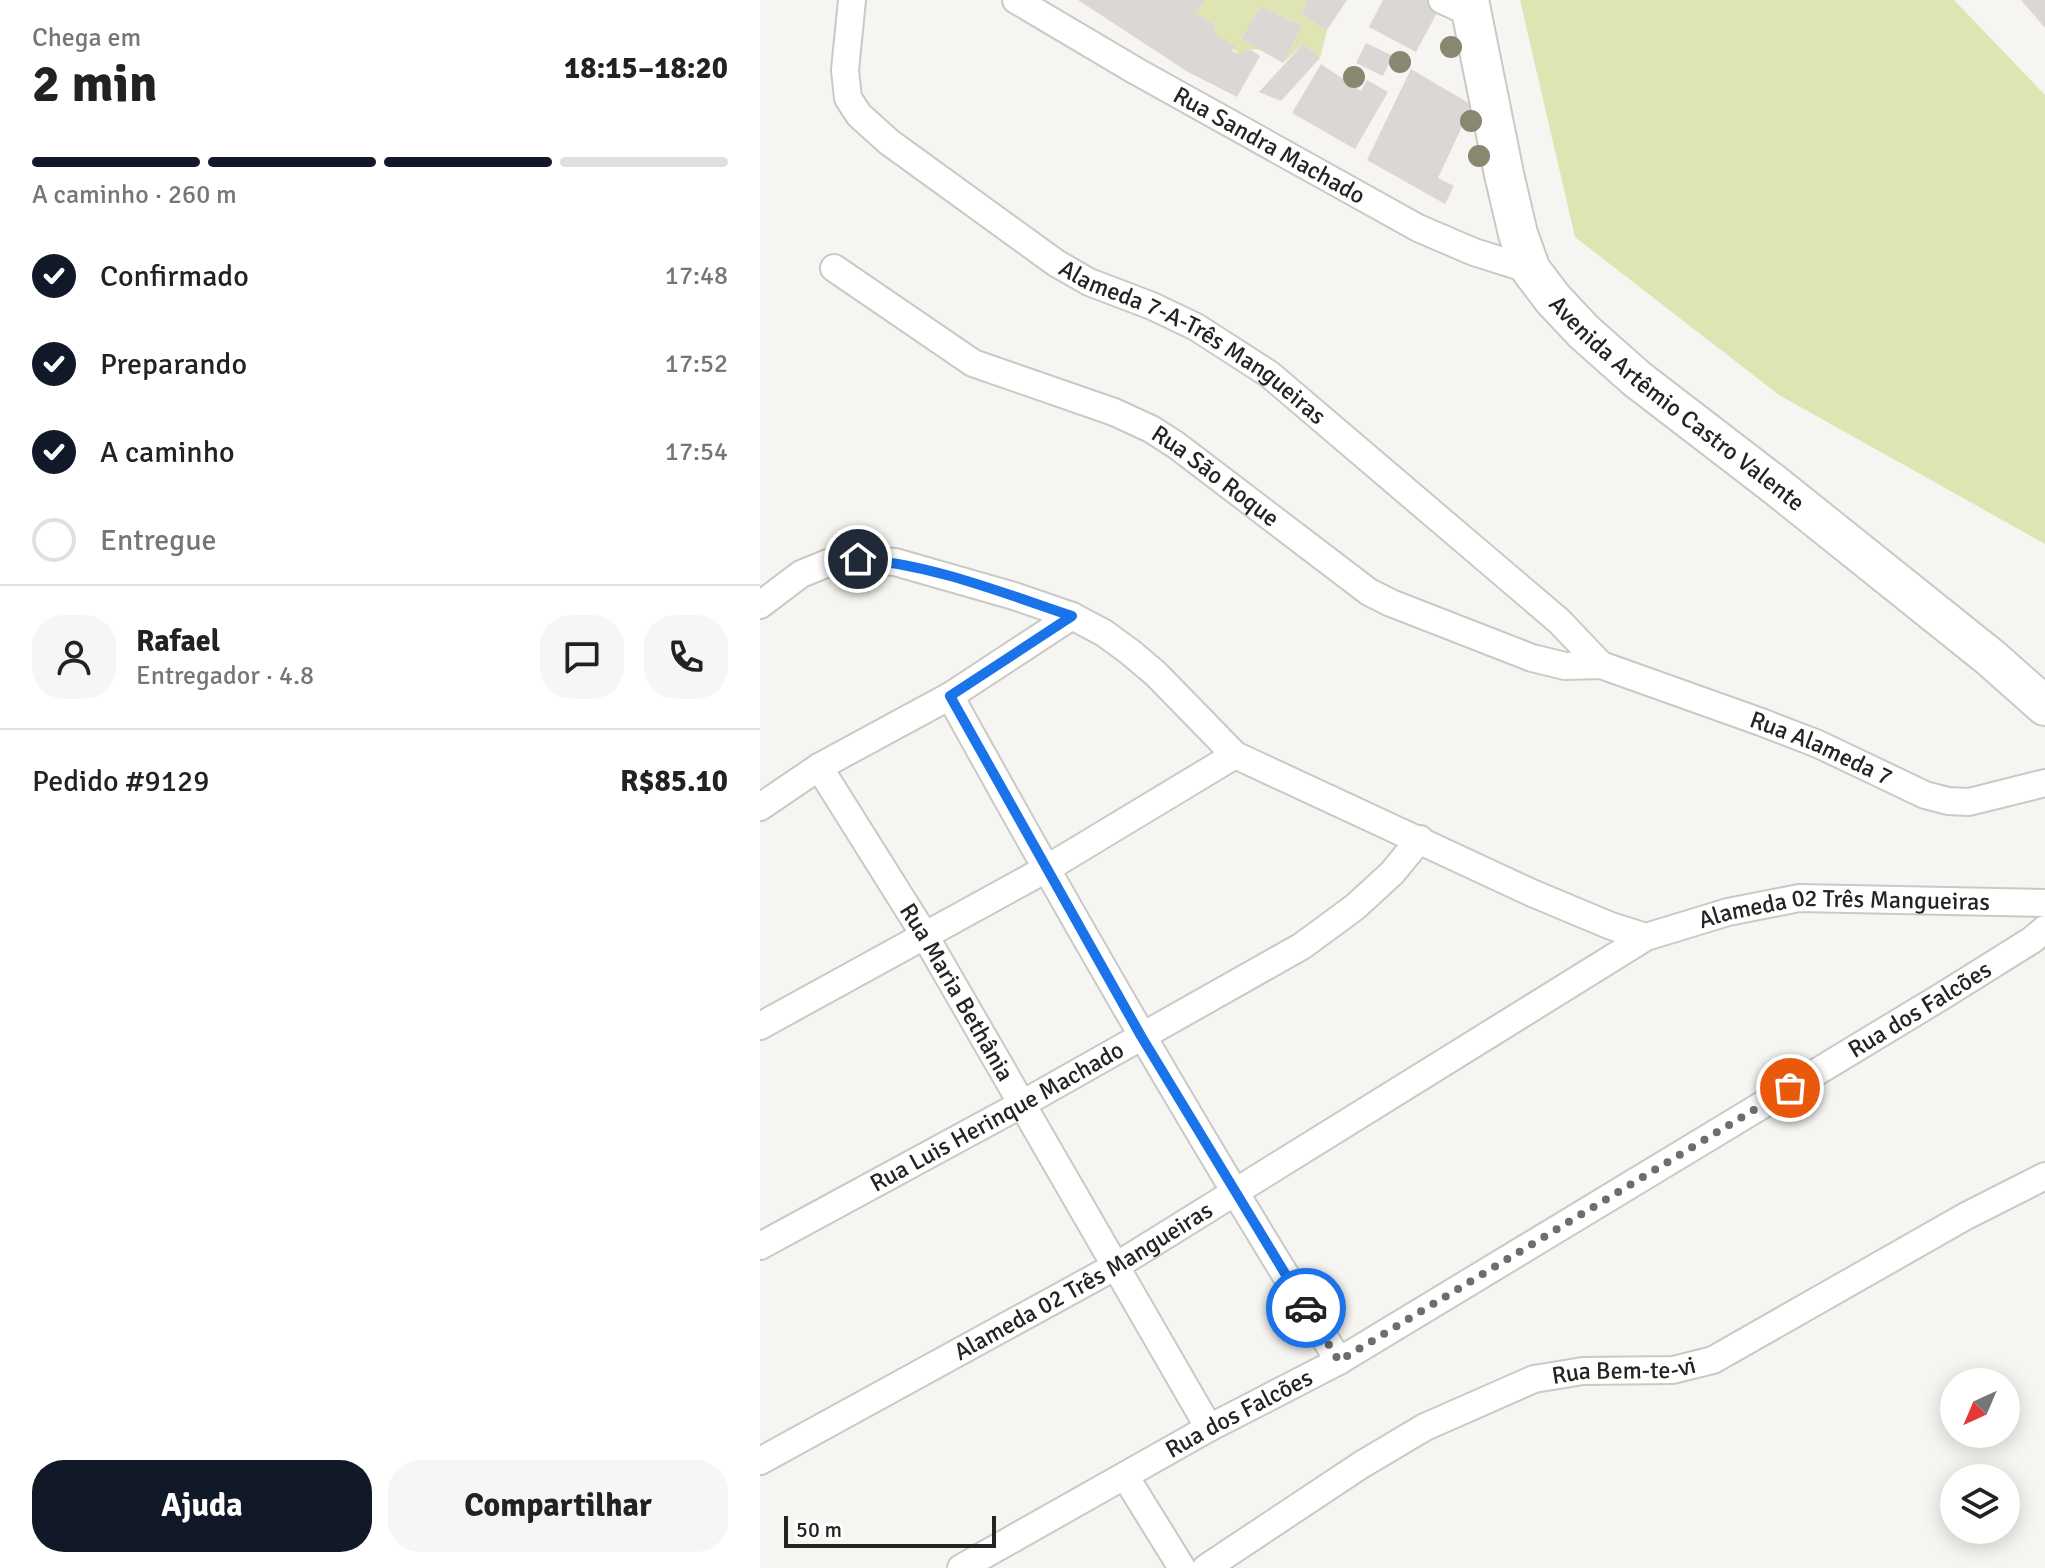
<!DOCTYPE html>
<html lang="pt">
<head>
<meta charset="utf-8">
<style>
	:root { --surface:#fff; --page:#f6f6f6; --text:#222; --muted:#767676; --line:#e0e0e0; --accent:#111827 }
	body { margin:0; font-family:Signika,sans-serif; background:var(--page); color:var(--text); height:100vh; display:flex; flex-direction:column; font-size:30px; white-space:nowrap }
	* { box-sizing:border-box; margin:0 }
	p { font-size:26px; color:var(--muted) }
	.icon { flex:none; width:44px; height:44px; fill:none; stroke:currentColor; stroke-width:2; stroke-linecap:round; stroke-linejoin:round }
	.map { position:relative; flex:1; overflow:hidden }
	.details { display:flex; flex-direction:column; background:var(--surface); width:760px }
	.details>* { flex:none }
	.needle { width:52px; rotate:224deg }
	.buttons { position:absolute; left:1180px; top:1368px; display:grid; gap:16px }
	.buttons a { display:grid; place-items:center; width:80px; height:80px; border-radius:50%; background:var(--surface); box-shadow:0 4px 20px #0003; font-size:40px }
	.scale { position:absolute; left:24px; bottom:20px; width:212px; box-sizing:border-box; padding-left:8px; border:4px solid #242422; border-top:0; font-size:22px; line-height:28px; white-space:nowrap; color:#242422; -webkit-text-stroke:6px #fff; paint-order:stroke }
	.pin { position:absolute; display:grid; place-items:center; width:68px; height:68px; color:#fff; margin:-34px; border:4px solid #fff; border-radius:50%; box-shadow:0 2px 8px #0007 }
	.courier { position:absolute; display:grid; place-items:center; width:80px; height:80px; margin:-40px; border:6px solid #1a73e8; border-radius:50%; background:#fff; color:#222; box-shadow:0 2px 10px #0007 }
	.overview em { font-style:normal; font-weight:700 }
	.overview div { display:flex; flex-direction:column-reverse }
	.overview { display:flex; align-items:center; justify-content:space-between; height:136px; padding:0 32px }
	h1 { font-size:52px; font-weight:700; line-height:60px }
	.bar { display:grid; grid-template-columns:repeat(4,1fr); gap:12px 8px; align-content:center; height:96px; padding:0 32px }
	.bar i { height:10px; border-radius:6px; background:var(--line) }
	.bar .active { background:var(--accent) }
	.bar p { grid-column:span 4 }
	.line { display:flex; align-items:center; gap:20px; padding:0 32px; border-top:2px solid var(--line) }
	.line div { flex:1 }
	.round { display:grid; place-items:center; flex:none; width:84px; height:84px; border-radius:32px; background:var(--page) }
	ol { padding:0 32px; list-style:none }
	li { display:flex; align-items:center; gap:24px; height:88px }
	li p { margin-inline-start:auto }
	li .icon { padding:8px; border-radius:50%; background:var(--accent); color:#fff; stroke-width:4 }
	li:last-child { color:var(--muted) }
	li i { width:44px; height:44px; border:4px solid var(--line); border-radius:50% }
	.primary-button { display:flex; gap:16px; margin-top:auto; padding:16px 32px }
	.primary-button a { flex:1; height:92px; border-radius:32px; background:var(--accent); color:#fff; font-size:32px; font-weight:700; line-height:92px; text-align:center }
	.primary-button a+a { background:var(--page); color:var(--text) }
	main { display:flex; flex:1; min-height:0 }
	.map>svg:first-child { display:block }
	.green { fill:#dfe5b2 }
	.building { fill:#dbd7d5 }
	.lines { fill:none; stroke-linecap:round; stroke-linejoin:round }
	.street-casing { stroke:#cac9c5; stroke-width:30 }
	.secondary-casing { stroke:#cac9c5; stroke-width:42 }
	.street { stroke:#fff; stroke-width:26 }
	.secondary { stroke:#fff; stroke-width:38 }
	.tree { fill:#87886f }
	.done { stroke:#6e6d6a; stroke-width:8; stroke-dasharray:0 14.4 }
	.route { stroke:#1a73e8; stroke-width:10 }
	.labels { text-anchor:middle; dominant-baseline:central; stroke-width:7; stroke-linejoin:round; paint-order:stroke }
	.street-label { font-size:24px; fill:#242422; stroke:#fff }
</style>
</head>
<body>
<main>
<section class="details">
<div class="overview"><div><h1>2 min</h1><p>Chega em</p></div><em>18:15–18:20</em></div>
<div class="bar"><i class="active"></i><i class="active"></i><i class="active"></i><i></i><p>A caminho · 260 m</p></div>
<ol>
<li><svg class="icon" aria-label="check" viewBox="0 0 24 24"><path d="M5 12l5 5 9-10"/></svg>Confirmado<p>17:48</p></li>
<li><svg class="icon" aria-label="check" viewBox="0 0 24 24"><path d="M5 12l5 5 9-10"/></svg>Preparando<p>17:52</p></li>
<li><svg class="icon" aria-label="check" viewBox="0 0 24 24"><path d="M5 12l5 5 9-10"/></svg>A caminho<p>17:54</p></li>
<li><i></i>Entregue</li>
</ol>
<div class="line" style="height:144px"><a class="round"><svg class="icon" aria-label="person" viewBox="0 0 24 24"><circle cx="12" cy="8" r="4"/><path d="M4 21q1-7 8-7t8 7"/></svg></a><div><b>Rafael</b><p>Entregador · 4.8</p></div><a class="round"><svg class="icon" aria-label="chat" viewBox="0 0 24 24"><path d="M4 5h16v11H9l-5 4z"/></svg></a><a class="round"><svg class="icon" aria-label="phone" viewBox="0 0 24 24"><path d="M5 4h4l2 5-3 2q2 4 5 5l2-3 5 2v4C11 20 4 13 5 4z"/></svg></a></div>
<div class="line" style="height:104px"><div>Pedido #9129</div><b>R$85.10</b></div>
<div class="primary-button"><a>Ajuda</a><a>Compartilhar</a></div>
</section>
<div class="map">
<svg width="1285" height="1568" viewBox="0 0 1285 1568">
	<rect width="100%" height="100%" fill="#f6f5f1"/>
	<g class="green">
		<path d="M 445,0 L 546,0 L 542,15 L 567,30 L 560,58 L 543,44 L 523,63 L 542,26 L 501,6 L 481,39 L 501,50 L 490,49 L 479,54 L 452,32 L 456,25 L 436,13 Z"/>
		<path d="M 760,0 L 1194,0 L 1285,95 L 1285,544 L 1019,395 L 815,237 Z"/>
	</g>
	<g class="building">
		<path d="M 318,0 L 445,0 L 436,13 L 456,25 L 452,32 L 475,46 L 472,51 L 479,54 L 490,49 L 500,56 L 477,97 L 428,72 Z"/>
		<path d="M 546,0 L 587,0 L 567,30 L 542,15 Z"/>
		<path d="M 623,0 L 673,0 L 681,5 L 656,52 L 609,27 Z"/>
		<path d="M 1261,0 L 1285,0 L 1285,28 Z"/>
		<path d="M 501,6 L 542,26 L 523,63 L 481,39 Z"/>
		<path d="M 606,43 L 633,56 L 623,76 L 596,63 Z"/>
		<path d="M 543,44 L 560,58 L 521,101 L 499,92 Z"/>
		<path d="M 561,64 L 601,91 L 607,80 L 628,92 L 595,149 L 532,113 Z"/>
		<path d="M 651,69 L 712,105 L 678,178 L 694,186 L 685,204 L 607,160 Z"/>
	</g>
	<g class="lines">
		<g class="street-casing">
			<g id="street">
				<path id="s1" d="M 92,0 L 85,70 L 88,98 L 99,115 L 129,142 L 296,263 L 329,282 L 392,306 L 436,327 L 509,374 L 799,621 L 841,665"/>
				<path id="s2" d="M 256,0 L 376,71 L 658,228 L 714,252 L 771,270"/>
				<path d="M 682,0 L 712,14"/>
				<path id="s3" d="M 74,268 L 213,363 L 354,412 L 391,429 L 416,445 L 609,592 L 631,603 L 772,658 L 805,666 L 841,665 L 1001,722 L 1058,744 L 1165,795 L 1188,801 L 1209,802 L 1285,783"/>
				<path d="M 0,605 L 41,574 L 68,563 L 98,559 L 135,562 L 254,596 L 312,616 L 344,633 L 370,652 L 396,674 L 475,755 L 772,893 L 851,926 L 886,937"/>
				<path d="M 190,696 C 314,921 442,1143 579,1361"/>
				<path id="s4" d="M 59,767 L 165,936 L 449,1428"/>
				<path d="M 0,807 L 59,767 L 190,696 L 312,616"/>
				<path d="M 0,1026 L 286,869 L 475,755"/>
				<path id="s5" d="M 0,1246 L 262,1104 L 542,946 L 595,907 L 632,873 L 660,839"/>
				<path id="s6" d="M 0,1461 L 356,1266 L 886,937 L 968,912 L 1039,898 L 1285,903"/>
				<path d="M 365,1476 L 422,1568"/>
				<path id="s7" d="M 201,1568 L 449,1428 L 579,1361 L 1184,995 L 1272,940 L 1285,929"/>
				<path id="s8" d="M 446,1568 L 601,1465 L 665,1427 L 774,1379 L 823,1371 L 913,1370 L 953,1360 L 1206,1216 L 1285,1176"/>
			</g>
		</g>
		<g class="secondary-casing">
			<g id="secondary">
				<path id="s9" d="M 709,0 L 744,174 L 758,234 L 771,270 L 793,299 L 824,332 L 877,379 L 1015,485 L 1231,658 L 1285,706"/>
			</g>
		</g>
		<use href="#street" class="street"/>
		<use href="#secondary" class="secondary"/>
	</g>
	<g class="tree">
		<circle cx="691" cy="47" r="11"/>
		<circle cx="640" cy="62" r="11"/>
		<circle cx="594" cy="77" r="11"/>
		<circle cx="711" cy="121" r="11"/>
		<circle cx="719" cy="156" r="11"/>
	</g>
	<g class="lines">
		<path class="done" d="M 546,1308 L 579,1361 L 1030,1088"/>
		<path class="route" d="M 98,559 C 171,564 243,593 312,616 L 190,696 L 381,1036 L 546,1308"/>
	</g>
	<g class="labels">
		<g class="street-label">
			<text stroke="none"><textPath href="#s2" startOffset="292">Rua Sandra Machado</textPath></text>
			<text stroke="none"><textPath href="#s1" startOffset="524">Alameda 7-A-Três Mangueiras</textPath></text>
			<text stroke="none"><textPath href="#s9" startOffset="476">Avenida Artêmio Castro Valente</textPath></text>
			<text stroke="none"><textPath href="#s3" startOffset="438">Rua São Roque</textPath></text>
			<text stroke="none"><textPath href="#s3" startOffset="1112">Rua Alameda 7</textPath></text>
			<text stroke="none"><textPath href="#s6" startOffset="1232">Alameda 02 Três Mangueiras</textPath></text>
			<text stroke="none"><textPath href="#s4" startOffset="264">Rua Maria Bethânia</textPath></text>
			<text stroke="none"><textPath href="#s7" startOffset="1110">Rua dos Falcões</textPath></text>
			<text stroke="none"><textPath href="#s5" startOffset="270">Rua Luis Herinque Machado</textPath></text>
			<text stroke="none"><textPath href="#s6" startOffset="370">Alameda 02 Três Mangueiras</textPath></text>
			<text stroke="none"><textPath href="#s8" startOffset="470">Rua Bem-te-vi</textPath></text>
			<text stroke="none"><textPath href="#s7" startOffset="318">Rua dos Falcões</textPath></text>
		</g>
	</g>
</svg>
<div class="buttons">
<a><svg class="needle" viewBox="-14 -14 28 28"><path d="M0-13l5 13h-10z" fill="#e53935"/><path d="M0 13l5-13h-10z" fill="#767676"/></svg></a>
<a><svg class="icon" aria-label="layers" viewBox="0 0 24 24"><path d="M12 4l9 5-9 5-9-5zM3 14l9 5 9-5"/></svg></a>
</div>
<div class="scale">50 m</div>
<div class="pin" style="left:1030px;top:1088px;background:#ea580c"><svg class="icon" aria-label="bag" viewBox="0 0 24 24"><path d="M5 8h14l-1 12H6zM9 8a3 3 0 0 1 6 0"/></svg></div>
<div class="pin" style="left:98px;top:559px;background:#1f2937"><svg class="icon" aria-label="home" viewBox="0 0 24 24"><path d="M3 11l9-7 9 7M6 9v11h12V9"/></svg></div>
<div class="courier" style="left:546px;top:1308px"><svg class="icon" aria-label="car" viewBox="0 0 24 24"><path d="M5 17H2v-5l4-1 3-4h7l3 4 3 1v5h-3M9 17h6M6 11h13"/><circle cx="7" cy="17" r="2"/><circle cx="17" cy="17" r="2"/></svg></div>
</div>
</main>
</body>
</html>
